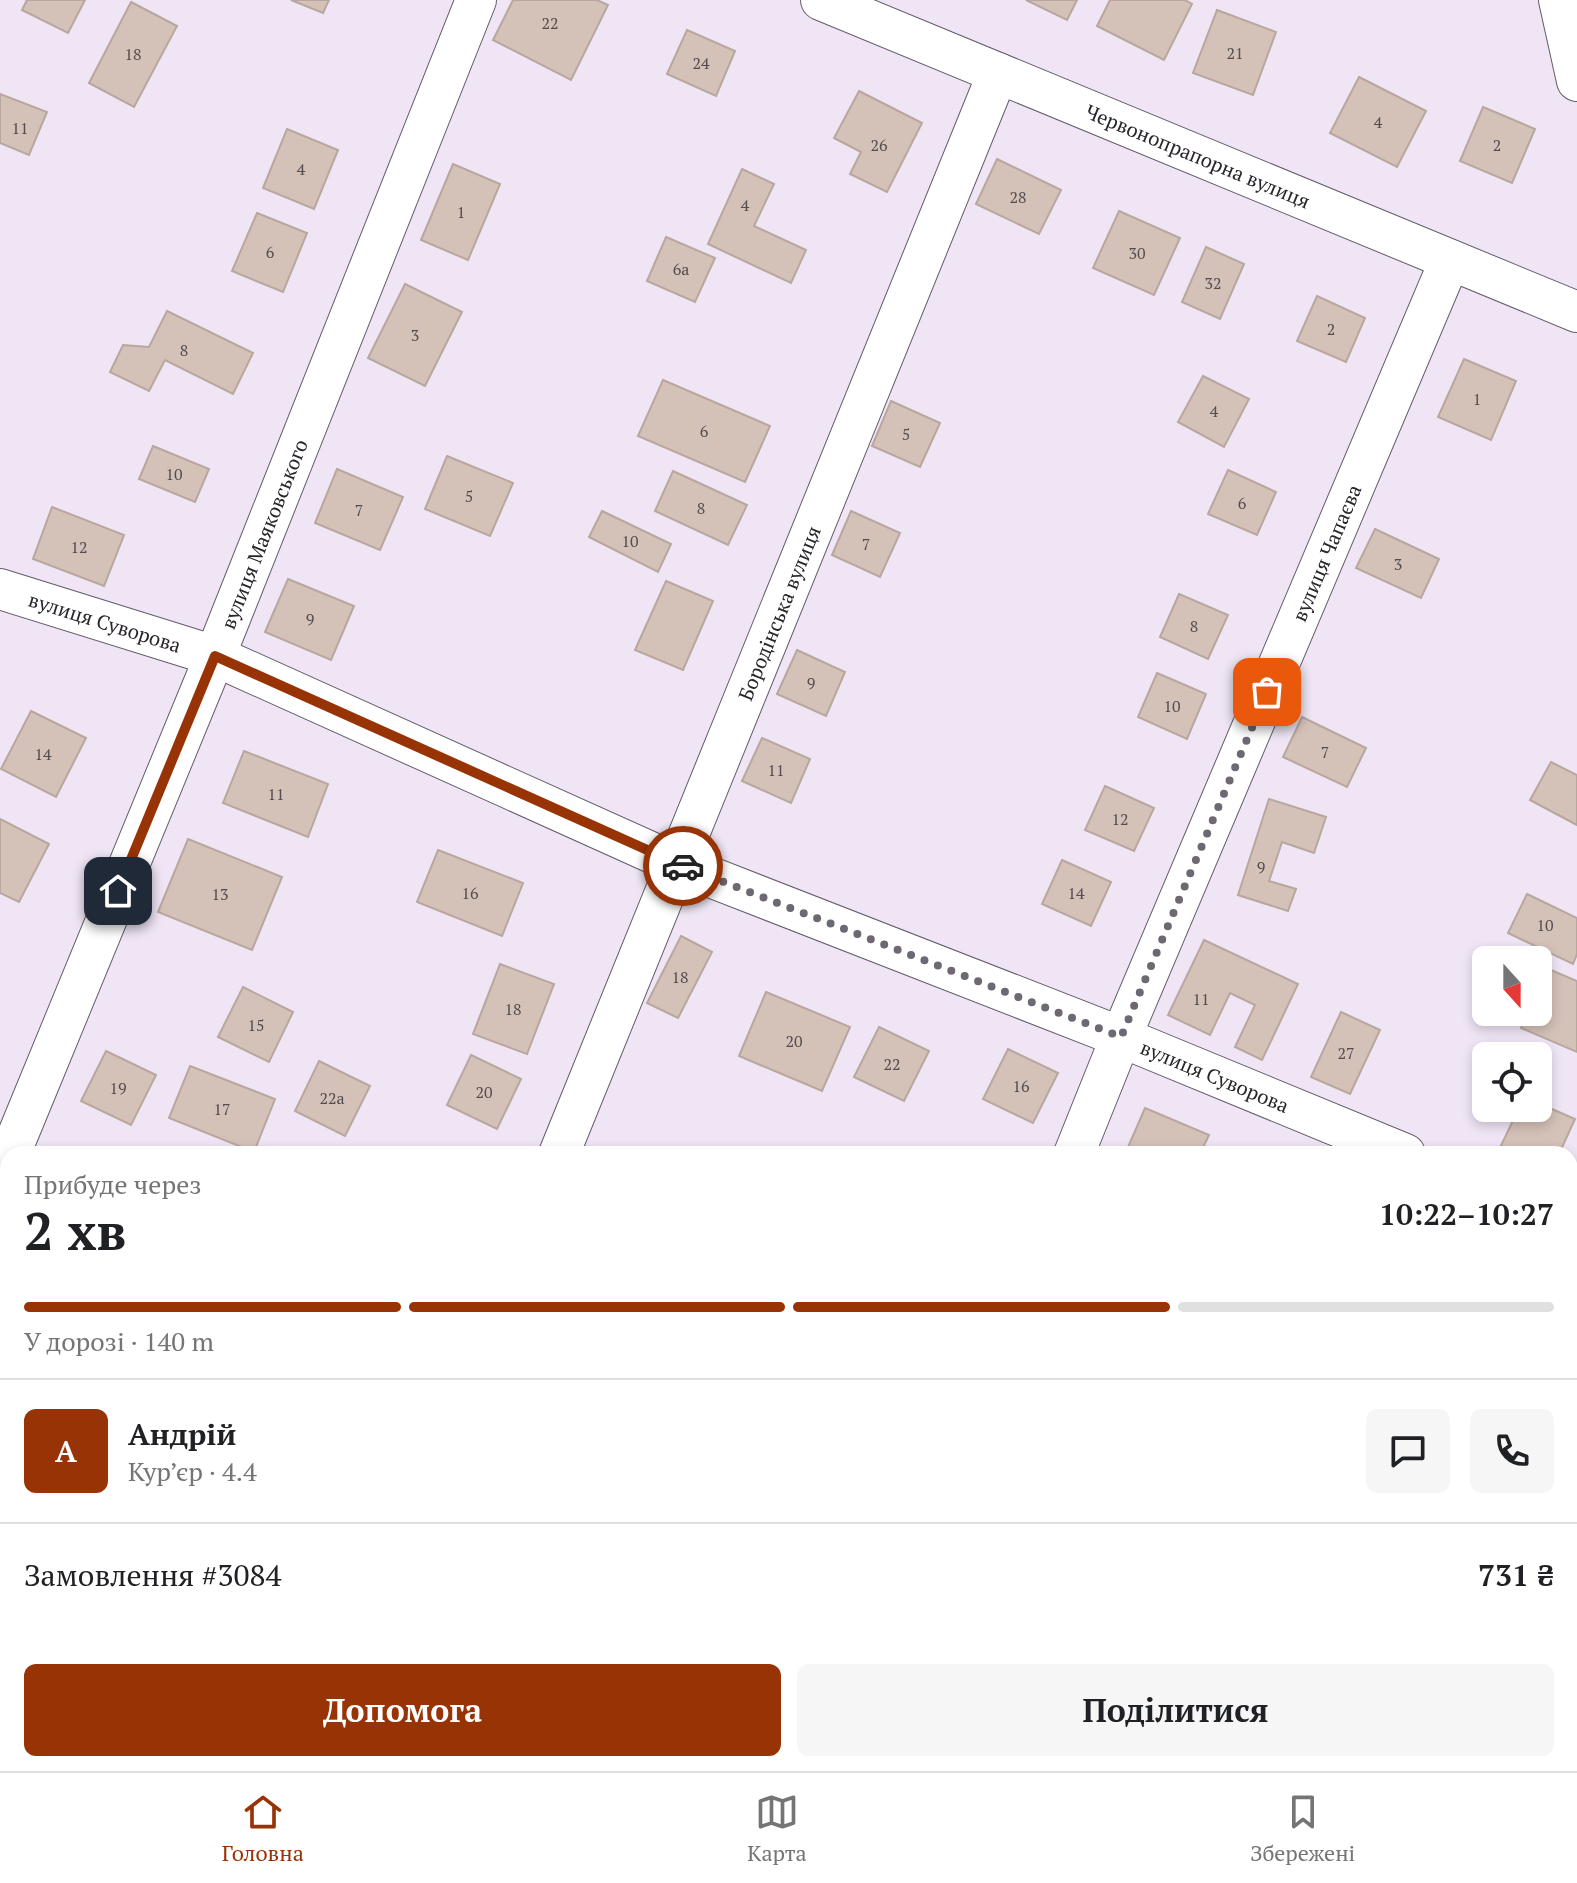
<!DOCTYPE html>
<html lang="uk">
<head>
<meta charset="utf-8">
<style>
	:root { --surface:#fff; --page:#f6f6f6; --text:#202124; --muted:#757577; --line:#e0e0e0; --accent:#983305 }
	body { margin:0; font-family:"PT Serif",serif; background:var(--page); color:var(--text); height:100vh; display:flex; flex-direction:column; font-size:30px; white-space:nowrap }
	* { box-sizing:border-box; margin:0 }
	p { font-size:26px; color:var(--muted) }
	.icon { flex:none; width:44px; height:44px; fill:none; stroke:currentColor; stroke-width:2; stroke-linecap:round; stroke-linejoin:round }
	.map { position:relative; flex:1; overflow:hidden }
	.panel { position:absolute; left:0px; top:1146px; width:1578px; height:626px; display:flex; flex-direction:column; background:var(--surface); border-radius:24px 24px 0 0; box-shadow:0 4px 12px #0003 }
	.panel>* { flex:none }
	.needle { width:52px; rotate:159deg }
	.fabs { position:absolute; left:1472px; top:946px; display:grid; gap:16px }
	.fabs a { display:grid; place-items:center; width:80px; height:80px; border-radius:12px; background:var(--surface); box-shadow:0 4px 12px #0003; font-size:40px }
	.pin { position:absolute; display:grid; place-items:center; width:68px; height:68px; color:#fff; margin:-34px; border-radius:16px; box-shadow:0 4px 12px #0006 }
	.courier { position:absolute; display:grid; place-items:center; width:80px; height:80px; margin:-40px; border:6px solid #983305; border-radius:50%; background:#fff; color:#222; box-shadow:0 2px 10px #0007 }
	.summary em { font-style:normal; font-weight:800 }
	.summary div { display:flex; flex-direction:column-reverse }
	.summary { display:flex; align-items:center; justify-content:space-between; height:136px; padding:0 24px }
	h1 { font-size:52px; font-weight:800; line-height:60px }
	.bar { display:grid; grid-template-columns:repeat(4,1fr); gap:12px 8px; align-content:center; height:96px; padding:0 24px }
	.bar i { height:10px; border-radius:6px; background:var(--line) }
	.bar .current { background:var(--accent) }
	.bar p { grid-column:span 4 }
	.line { display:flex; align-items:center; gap:20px; padding:0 24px; border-top:2px solid var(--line) }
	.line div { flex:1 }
	.round { display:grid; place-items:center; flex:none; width:84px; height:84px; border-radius:12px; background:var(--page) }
	.primary-button { display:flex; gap:16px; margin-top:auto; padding:16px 24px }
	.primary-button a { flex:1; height:92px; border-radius:12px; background:var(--accent); color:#fff; font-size:32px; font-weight:800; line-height:92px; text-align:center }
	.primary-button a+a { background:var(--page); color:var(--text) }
	.menu { display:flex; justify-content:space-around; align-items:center; height:112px; border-top:2px solid var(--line); background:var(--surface); font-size:22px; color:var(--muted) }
	.menu a { display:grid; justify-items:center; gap:4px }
	.menu .current { color:var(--accent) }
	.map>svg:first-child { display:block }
	.building { fill:#d4c2b9; stroke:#b8a79e; stroke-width:2 }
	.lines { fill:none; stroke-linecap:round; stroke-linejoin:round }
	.minor-casing { stroke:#645c69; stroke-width:42 }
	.minor { stroke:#fff; stroke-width:40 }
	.done { stroke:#6e6872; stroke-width:8; stroke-dasharray:0 14.4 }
	.route { stroke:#983305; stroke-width:10 }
	.labels { text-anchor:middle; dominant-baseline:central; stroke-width:7; stroke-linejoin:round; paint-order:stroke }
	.number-label { font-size:16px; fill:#544c4e }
	.street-label { font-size:20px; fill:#29252b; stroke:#efe5f5 }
</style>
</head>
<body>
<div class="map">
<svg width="1577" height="1771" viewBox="0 0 1577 1771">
	<rect width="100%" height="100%" fill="#efe5f5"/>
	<g class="building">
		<path d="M 27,0 L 85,0 L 68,33 L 22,10 Z"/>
		<path d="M 291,0 L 329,0 L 323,13 Z"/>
		<path d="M 513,0 L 597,0 L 608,5 L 571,80 L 493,40 Z"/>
		<path d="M 1026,0 L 1077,0 L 1067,20 Z"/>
		<path d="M 1110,0 L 1185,0 L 1192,4 L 1164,60 L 1097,26 Z"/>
		<path d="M 131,2 L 177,26 L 134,107 L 89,83 Z"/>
		<path d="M 1217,10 L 1276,32 L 1253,95 L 1193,73 Z"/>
		<path d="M 687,30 L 735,51 L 716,96 L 667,74 Z"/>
		<path d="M 1359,77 L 1426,111 L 1397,167 L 1330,133 Z"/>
		<path d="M 859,91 L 922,123 L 887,192 L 850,174 L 861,152 L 834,138 Z"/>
		<path d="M 0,94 L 47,112 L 29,155 L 0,143 Z"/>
		<path d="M 1483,107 L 1535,129 L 1512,183 L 1460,161 Z"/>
		<path d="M 287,129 L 338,150 L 314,209 L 263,188 Z"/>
		<path d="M 997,159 L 1061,190 L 1039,234 L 976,204 Z"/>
		<path d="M 453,164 L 500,184 L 468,260 L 421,240 Z"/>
		<path d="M 742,169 L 774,184 L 754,226 L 806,250 L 791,283 L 708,244 Z"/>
		<path d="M 1119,211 L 1180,238 L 1154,295 L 1093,268 Z"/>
		<path d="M 257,213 L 307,233 L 283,292 L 232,271 Z"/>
		<path d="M 666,237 L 715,258 L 695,302 L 647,281 Z"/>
		<path d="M 1206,247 L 1244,264 L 1220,319 L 1182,302 Z"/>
		<path d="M 405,284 L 462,312 L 425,386 L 368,358 Z"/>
		<path d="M 1317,296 L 1365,318 L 1346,362 L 1297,341 Z"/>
		<path d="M 167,311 L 253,353 L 233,394 L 165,360 L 149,391 L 110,372 L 123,345 L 149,347 Z"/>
		<path d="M 1464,359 L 1516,381 L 1491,440 L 1438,417 Z"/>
		<path d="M 1203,376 L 1249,399 L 1224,447 L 1178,422 Z"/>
		<path d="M 663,380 L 770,426 L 745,482 L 638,436 Z"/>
		<path d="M 891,401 L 940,423 L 920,467 L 872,446 Z"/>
		<path d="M 153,446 L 209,469 L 195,502 L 139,479 Z"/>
		<path d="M 447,456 L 513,483 L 490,536 L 425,509 Z"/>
		<path d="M 337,469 L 403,497 L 380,550 L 315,523 Z"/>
		<path d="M 1228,470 L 1276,492 L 1257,535 L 1208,514 Z"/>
		<path d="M 673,471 L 747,505 L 728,545 L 655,511 Z"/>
		<path d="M 52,507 L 124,535 L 104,586 L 33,559 Z"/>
		<path d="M 602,511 L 671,544 L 658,572 L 589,537 Z"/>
		<path d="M 851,511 L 900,533 L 880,577 L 832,555 Z"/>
		<path d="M 1375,529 L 1439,559 L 1421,598 L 1356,568 Z"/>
		<path d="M 288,579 L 354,606 L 331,660 L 265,632 Z"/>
		<path d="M 666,581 L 713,601 L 683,670 L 635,650 Z"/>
		<path d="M 1179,594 L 1228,615 L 1208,659 L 1160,637 Z"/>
		<path d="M 797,650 L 845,672 L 826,716 L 777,694 Z"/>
		<path d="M 1157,673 L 1206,694 L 1187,739 L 1138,717 Z"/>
		<path d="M 31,711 L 86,738 L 56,797 L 1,769 Z"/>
		<path d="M 1302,717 L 1366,748 L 1347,787 L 1283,757 Z"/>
		<path d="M 762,738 L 810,759 L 791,803 L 742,781 Z"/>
		<path d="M 244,751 L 328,784 L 308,837 L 223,803 Z"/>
		<path d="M 1551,762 L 1577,775 L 1577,825 L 1530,800 Z"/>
		<path d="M 1105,786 L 1154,808 L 1134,851 L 1085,830 Z"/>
		<path d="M 1269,799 L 1326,817 L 1314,853 L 1282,842 L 1269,881 L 1296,889 L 1288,911 L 1238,895 Z"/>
		<path d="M 0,819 L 49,844 L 19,902 L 0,893 Z"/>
		<path d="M 188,839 L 282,877 L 252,950 L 158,912 Z"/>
		<path d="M 438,850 L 523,883 L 502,936 L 417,902 Z"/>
		<path d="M 1062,860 L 1111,882 L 1091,926 L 1042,904 Z"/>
		<path d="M 1527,894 L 1577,918 L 1577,954 L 1573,964 L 1508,933 Z"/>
		<path d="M 681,936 L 712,952 L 678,1018 L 647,1003 Z"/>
		<path d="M 1204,940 L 1298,984 L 1262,1060 L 1235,1047 L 1255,1005 L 1230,993 L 1210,1035 L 1168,1015 Z"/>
		<path d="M 500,964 L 554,984 L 527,1054 L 473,1034 Z"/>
		<path d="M 1546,968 L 1577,981 L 1577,1052 L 1521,1028 L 1527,1012 L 1538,1012 L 1538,987 Z"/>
		<path d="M 243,987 L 293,1012 L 269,1062 L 218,1037 Z"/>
		<path d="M 766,992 L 850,1027 L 822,1091 L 739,1056 Z"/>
		<path d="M 1341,1012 L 1380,1030 L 1350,1094 L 1311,1077 Z"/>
		<path d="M 879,1027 L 929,1051 L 904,1101 L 854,1077 Z"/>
		<path d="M 1008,1049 L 1058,1073 L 1033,1123 L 983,1099 Z"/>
		<path d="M 106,1051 L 156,1075 L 131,1125 L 81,1101 Z"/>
		<path d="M 471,1055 L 521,1079 L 497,1129 L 447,1105 Z"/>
		<path d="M 319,1061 L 370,1086 L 345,1136 L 295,1111 Z"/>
		<path d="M 190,1066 L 275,1099 L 254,1152 L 169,1118 Z"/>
		<path d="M 1538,1103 L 1575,1119 L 1559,1154 L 1497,1154 L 1519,1108 L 1538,1108 Z"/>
		<path d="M 1145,1108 L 1209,1135 L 1200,1154 L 1125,1154 Z"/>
		<path d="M 0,1298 L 8,1301 L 8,1350 L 0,1347 Z"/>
		<path d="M 0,1370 L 8,1374 L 8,1409 L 0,1425 Z"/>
		<path d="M 1570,1510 L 1577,1513 L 1577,1567 L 1570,1564 Z"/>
		<path d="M 0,1526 L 8,1529 L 8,1591 L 0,1587 Z"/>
		<path d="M 59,1764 L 111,1764 L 109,1771 L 57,1771 Z"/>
		<path d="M 519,1764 L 593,1764 L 608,1771 L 516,1771 Z"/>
		<path d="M 898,1764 L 960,1764 L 957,1771 L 895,1771 Z"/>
		<path d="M 1220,1764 L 1265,1764 L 1280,1771 L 1216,1771 Z"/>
	</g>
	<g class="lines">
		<g class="minor-casing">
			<g id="minor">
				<path id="s1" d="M 821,0 L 1577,312"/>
				<path d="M 1559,0 L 1577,81"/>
				<path id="s2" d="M 0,589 L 215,656 L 677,864 L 1121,1037 L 1405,1154"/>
				<path id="s3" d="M 10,1154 L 215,656 L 476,0"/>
				<path id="s4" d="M 559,1154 L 998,73"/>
				<path id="s5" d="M 1074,1154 L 1121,1037 L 1450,260"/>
				<path d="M 1570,1221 L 1577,1224"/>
				<path d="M 1570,1309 L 1577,1292"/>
				<path d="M 0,1467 L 8,1470"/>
				<path d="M 711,1764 L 729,1771"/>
				<path d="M 310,1771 L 313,1764"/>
				<path d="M 827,1771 L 830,1764"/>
				<path d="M 1378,1771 L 1380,1764"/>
			</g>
		</g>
		<use href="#minor" class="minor"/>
	</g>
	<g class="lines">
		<path class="done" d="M 683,866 L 1121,1037 L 1267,692"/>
		<path class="route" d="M 118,891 L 215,656 L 683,866"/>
	</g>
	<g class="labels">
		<g class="number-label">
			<text x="550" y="23">22</text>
			<text x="1235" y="53">21</text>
			<text x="133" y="54">18</text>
			<text x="701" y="63">24</text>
			<text x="1378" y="122">4</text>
			<text x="20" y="128">11</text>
			<text x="879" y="145">26</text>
			<text x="1497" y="145">2</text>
			<text x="301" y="169">4</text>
			<text x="1018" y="197">28</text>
			<text x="745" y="205">4</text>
			<text x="461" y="212">1</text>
			<text x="270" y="252">6</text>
			<text x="1137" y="253">30</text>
			<text x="681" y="269">6а</text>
			<text x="1213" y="283">32</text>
			<text x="1331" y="329">2</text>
			<text x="415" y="335">3</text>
			<text x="184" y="350">8</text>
			<text x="1477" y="399">1</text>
			<text x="1214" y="411">4</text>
			<text x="704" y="431">6</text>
			<text x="906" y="434">5</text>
			<text x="174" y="474">10</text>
			<text x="469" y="496">5</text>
			<text x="1242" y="503">6</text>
			<text x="701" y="508">8</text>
			<text x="359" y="510">7</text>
			<text x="630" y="541">10</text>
			<text x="866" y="544">7</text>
			<text x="79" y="547">12</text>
			<text x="1398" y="564">3</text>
			<text x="310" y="619">9</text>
			<text x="1194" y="626">8</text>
			<text x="811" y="683">9</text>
			<text x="1172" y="706">10</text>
			<text x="1325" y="752">7</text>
			<text x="43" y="754">14</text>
			<text x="776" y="770">11</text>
			<text x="276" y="794">11</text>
			<text x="1120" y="819">12</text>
			<text x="1261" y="867">9</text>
			<text x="470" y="893">16</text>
			<text x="1076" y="893">14</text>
			<text x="220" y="894">13</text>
			<text x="1545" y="925">10</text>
			<text x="680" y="977">18</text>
			<text x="1201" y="999">11</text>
			<text x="513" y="1009">18</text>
			<text x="256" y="1025">15</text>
			<text x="794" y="1041">20</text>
			<text x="1346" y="1053">27</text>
			<text x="892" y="1064">22</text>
			<text x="1021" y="1086">16</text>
			<text x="118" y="1088">19</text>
			<text x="484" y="1092">20</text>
			<text x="332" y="1098">22а</text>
			<text x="222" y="1109">17</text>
		</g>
		<g class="street-label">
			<text stroke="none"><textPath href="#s1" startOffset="408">Червонопрапорна вулиця</textPath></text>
			<text stroke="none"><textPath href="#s3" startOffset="670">вулиця Маяковського</textPath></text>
			<text stroke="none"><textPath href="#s5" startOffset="652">вулиця Чапаєва</textPath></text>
			<text stroke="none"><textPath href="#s4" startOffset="584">Бородінська вулиця</textPath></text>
			<text stroke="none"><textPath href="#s2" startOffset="110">вулиця Суворова</textPath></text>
			<text stroke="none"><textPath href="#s2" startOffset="1310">вулиця Суворова</textPath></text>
		</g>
	</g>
</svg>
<div class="fabs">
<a><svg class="needle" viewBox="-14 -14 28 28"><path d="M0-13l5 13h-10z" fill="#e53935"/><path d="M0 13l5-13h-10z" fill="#757577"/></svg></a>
<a><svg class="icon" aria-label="locate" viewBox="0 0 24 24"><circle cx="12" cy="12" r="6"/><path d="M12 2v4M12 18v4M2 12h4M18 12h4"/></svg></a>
</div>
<div class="pin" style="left:1267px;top:692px;background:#ea580c"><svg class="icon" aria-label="bag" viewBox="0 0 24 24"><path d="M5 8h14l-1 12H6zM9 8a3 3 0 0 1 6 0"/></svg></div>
<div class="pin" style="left:118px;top:891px;background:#1f2937"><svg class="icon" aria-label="home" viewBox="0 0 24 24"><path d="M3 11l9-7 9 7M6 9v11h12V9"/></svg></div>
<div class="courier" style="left:683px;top:866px"><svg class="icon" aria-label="car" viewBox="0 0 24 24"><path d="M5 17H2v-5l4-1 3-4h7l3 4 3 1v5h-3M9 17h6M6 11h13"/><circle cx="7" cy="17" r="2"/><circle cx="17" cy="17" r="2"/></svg></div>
<section class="panel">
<div class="summary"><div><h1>2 хв</h1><p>Прибуде через</p></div><em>10:22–10:27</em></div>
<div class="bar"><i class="current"></i><i class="current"></i><i class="current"></i><i></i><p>У дорозі · 140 m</p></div>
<div class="line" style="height:144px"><b class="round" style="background:var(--accent);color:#fff">А</b><div><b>Андрій</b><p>Кур’єр · 4.4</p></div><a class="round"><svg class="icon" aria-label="chat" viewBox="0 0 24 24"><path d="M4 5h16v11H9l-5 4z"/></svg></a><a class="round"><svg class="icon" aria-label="phone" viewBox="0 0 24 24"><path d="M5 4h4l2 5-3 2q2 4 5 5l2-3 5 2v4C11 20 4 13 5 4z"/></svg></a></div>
<div class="line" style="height:104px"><div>Замовлення #3084</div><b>731 ₴</b></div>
<div class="primary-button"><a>Допомога</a><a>Поділитися</a></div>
</section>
</div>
<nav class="menu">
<a class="current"><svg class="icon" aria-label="home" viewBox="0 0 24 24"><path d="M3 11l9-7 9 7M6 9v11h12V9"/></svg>Головна</a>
<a><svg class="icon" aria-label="map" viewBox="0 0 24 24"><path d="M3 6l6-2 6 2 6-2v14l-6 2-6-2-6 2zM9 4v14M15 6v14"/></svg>Карта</a>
<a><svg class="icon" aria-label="saved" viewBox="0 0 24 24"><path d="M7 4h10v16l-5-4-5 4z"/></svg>Збережені</a>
</nav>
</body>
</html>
